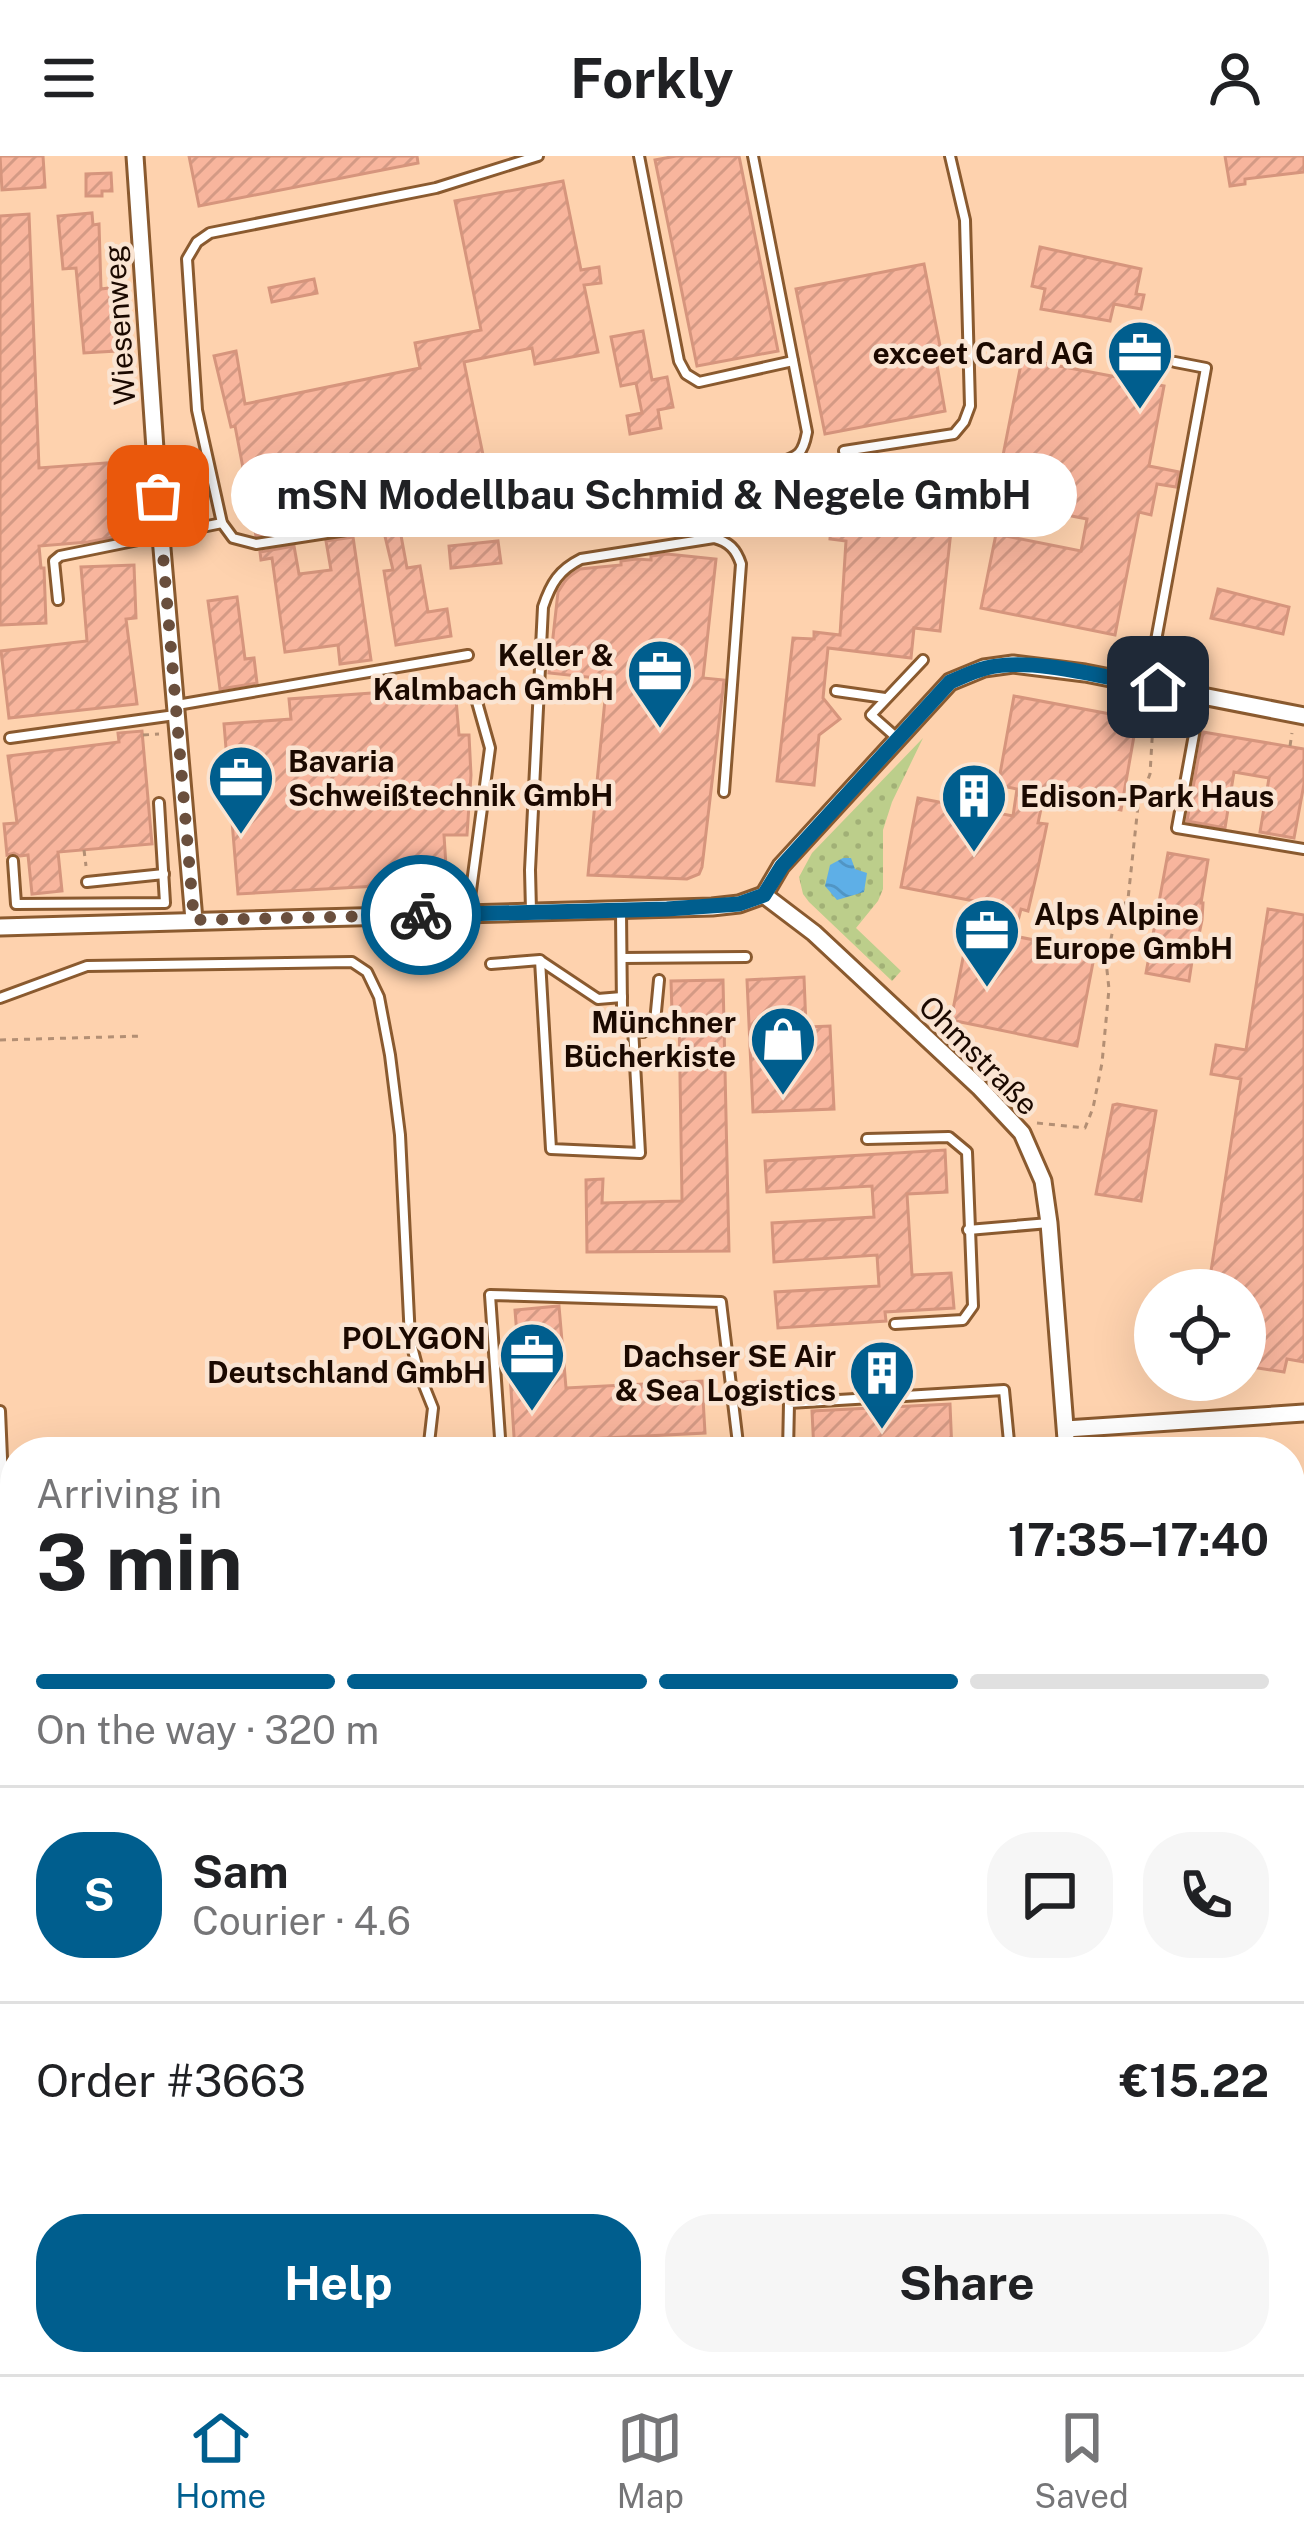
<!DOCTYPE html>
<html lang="en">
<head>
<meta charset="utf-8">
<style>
	:root { --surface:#fff; --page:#f6f6f6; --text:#202124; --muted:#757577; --line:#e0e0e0; --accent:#005e8e }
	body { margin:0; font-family:"Public Sans",sans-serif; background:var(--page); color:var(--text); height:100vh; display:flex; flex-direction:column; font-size:45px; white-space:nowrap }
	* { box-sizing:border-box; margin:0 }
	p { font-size:39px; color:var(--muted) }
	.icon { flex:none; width:66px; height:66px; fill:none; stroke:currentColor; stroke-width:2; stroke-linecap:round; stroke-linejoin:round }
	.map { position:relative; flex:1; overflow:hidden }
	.side { position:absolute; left:0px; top:1281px; width:1305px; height:939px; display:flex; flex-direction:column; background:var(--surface); border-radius:48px 48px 0 0; box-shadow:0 12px 48px #0002 }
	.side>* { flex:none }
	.fabs { position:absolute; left:1134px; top:1113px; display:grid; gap:24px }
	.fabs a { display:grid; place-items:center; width:132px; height:132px; border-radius:50%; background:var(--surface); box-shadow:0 12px 48px #0002; font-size:60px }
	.pin { position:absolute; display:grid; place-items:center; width:102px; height:102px; color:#fff; margin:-51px; border-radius:24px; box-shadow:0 6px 18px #0006 }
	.courier { position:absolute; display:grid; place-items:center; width:120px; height:120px; margin:-60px; border:9px solid #005e8e; border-radius:50%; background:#fff; color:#222; box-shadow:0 3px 15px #0007 }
	.bubble { position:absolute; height:84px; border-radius:42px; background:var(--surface); box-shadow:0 12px 48px #0002; font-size:39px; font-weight:700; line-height:84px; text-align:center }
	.headline em { font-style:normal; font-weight:700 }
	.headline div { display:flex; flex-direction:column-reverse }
	.headline { display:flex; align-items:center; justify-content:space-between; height:204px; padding:0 36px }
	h1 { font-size:78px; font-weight:700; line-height:90px }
	.bar { display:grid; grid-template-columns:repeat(4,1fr); gap:18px 12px; align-content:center; height:144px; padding:0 36px }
	.bar i { height:15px; border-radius:9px; background:var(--line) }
	.bar .active { background:var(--accent) }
	.bar p { grid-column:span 4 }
	.line { display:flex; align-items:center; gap:30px; padding:0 36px; border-top:3px solid var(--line) }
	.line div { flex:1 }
	.round { display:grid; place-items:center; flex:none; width:126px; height:126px; border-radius:48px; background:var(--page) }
	.action { display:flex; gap:24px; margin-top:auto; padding:24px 36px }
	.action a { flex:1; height:138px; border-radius:48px; background:var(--accent); color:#fff; font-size:48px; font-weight:700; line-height:138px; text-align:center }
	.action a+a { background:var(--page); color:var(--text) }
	header { display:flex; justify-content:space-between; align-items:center; height:156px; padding:0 36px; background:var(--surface); font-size:54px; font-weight:700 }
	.menu { display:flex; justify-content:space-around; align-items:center; height:168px; border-top:3px solid var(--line); background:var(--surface); font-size:33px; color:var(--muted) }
	.menu a { display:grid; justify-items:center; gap:6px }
	.menu .active { color:var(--accent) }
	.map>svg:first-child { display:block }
	.grass { fill:url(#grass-dots) }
	.forest { fill:url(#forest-firs) }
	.garden { fill:#bcce8b }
	.water { fill:url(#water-waves) }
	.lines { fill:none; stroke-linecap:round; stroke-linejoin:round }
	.stream { stroke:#5eafe7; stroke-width:6 }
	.building { fill:url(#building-hatch); stroke:#d6957d; stroke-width:3 }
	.service-casing { stroke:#8a5a2f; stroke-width:14 }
	.minor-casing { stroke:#8a5a2f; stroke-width:21 }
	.secondary-casing { stroke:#8a5a2f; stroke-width:27 }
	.motorway-casing { stroke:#8a5a2f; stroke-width:33 }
	.path { stroke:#b38f74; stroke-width:3; stroke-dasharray:6 6; stroke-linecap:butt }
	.service { stroke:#fff; stroke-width:8 }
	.minor { stroke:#fff; stroke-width:15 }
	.secondary { stroke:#fff; stroke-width:21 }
	.motorway { stroke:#fff; stroke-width:27 }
	.done { stroke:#6a4f3d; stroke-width:12; stroke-dasharray:0 21.6 }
	.route { stroke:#005e8e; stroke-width:15 }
	.labels { text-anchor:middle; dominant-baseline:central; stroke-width:9; stroke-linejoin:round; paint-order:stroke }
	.street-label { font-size:30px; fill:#1b0900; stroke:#fae4d2 }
	.poi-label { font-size:30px; font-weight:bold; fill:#1b0900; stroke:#fae4d2; text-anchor:end }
</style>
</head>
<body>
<header><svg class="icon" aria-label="menu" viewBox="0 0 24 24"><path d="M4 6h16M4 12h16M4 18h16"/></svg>Forkly<svg class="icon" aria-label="person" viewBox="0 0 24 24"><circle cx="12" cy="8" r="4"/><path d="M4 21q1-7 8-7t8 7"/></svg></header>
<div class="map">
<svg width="1304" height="2218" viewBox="0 0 1304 2218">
	<defs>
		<pattern id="grass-dots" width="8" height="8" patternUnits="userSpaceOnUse" patternTransform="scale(3)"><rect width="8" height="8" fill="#bcce8b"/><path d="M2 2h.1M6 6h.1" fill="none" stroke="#a1b076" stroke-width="1.8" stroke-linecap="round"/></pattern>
		<pattern id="forest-firs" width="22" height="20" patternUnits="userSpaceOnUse" patternTransform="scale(3)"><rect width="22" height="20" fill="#bcce8b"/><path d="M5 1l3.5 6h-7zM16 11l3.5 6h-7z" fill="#a1b076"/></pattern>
		<pattern id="water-waves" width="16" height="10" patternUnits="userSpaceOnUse" patternTransform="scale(3)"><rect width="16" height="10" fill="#5eafe7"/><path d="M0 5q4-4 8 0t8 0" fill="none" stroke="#5195c4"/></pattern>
		<pattern id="building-hatch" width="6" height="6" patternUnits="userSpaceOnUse" patternTransform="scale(3)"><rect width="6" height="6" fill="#f8b59d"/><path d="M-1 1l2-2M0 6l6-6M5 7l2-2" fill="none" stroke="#d49a85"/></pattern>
	</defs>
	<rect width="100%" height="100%" fill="#fed2ae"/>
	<g class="grass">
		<path d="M 923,582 L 892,646 L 883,674 L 883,733 L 878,745 L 856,772 L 901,815 L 892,825 L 809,746 L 803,738 L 799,721 L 812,697 Z"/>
		<rect x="1290" y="1696" width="14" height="72"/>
		<rect x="0" y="1702" width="15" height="69"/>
		<path d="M 1114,2205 L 1185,2205 L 1188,2218 L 1120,2218 Z"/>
	</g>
	<path class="forest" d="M 1290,1850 L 1304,1850 L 1304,1900 L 1290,1901 Z"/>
	<path class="garden" d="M 1016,2205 L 1114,2205 L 1120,2218 L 1022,2218 Z"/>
	<path class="water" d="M 843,702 L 851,702 L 855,713 L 867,717 L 864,736 L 837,744 L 825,730 L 830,709 Z"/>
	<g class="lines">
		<g class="stream">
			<path d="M 1290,1900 L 1304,1900"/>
			<path d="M 0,2164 L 15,2158"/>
		</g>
	</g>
	<g class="building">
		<path d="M 0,0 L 43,0 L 45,31 L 2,34 Z"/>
		<path d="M 189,0 L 417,0 L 418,7 L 199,50 Z"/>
		<path d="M 676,0 L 739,0 L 778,195 L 697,210 L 655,4 Z"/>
		<path d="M 1225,0 L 1304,0 L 1304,16 L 1245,23 L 1245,28 L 1230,30 Z"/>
		<path d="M 111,17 L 112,35 L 102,35 L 102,40 L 86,40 L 86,18 Z"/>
		<path d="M 563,25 L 581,114 L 599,111 L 601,127 L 584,129 L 598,196 L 535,208 L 532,192 L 464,206 L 489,328 L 418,343 L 415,328 L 399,332 L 396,322 L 359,329 L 362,345 L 302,357 L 304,367 L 291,370 L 291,374 L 256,380 L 235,270 L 231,271 L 214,200 L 236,195 L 245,248 L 420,212 L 415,187 L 481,174 L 455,45 Z"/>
		<path d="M 92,57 L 93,69 L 99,68 L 101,133 L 109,132 L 116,195 L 84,197 L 76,112 L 63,113 L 58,60 Z"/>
		<path d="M 29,58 L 39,312 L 118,306 L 124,379 L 88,386 L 39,390 L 41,412 L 44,412 L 46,467 L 0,469 L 0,60 Z"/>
		<path d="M 1040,91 L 1141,113 L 1136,138 L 1144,139 L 1141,153 L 1114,148 L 1110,165 L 1041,153 L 1045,133 L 1032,130 Z"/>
		<path d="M 924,108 L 940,190 L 934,192 L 945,255 L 825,278 L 796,133 Z"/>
		<path d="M 314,123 L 317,137 L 272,146 L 269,132 Z"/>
		<path d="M 643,175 L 652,224 L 667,221 L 673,251 L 658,254 L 661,272 L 630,278 L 627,260 L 642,257 L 636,227 L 621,230 L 611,181 Z"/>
		<path d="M 1022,203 L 1164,230 L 1149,310 L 1179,316 L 1176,331 L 1157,328 L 1151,359 L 1139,356 L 1115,479 L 981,452 L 996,378 L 1081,395 L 1087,363 L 994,345 Z"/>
		<path d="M 577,351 L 580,368 L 540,375 L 538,358 Z"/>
		<path d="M 848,364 L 951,375 L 940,475 L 914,472 L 911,502 L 828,492 L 823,542 L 840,563 L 819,579 L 814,629 L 777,625 L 793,482 L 814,483 L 814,476 L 840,479 L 846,385 L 830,383 L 831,367 L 847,368 Z"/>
		<path d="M 400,374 L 407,412 L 420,410 L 428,456 L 447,453 L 451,480 L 396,489 L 384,415 L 393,414 L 384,376 Z"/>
		<path d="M 353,381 L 371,504 L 340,508 L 338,489 L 285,496 L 272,402 L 261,404 L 260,396 L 294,390 L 299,418 L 331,414 L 326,385 Z"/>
		<path d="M 498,385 L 501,407 L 451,412 L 449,390 Z"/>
		<path d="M 667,398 L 716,403 L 703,522 L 724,524 L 702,711 L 699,718 L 687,723 L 588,719 L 607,523 L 549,517 L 558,436 L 567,422 L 580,413 L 621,409 L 621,405 L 636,403 L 651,404 L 651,400 Z"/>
		<path d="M 134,409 L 136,462 L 126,463 L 137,548 L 9,562 L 1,495 L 87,485 L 81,411 Z"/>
		<path d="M 1218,433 L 1289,451 L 1283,478 L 1211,462 Z"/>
		<path d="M 237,441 L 245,503 L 254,502 L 257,527 L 220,533 L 208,445 Z"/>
		<path d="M 455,531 L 459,579 L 469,579 L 471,619 L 467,679 L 444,679 L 447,726 L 238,738 L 224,568 L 291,563 L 289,543 Z"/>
		<path d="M 1014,540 L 1137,563 L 1121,654 L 1044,639 L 1038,667 L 1047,668 L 1038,712 L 1028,755 L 1021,753 L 1014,780 L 1095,796 L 1077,890 L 951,864 L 969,771 L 990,775 L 995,749 L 901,731 L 918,642 L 1013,660 L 1017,633 L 998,629 Z"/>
		<path d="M 142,575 L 152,688 L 58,696 L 62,735 L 32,738 L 28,699 L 20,700 L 14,697 L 7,699 L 4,668 L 17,667 L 8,600 L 119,586 L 118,577 Z"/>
		<path d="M 1203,576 L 1304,593 L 1304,628 L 1294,682 L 1260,676 L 1269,622 L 1234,616 L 1225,672 L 1187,665 Z"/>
		<path d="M 1168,697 L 1208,704 L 1201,747 L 1203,747 L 1202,764 L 1196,793 L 1194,792 L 1189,825 L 1146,817 Z"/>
		<path d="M 1268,753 L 1304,759 L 1304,1206 L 1287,1203 L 1284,1216 L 1245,1210 L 1245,1134 L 1208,1134 L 1241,923 L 1211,918 L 1216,889 L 1246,894 Z"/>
		<path d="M 804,821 L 806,871 L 830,870 L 834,953 L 753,956 L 747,824 Z"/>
		<path d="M 723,824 L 729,1095 L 587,1096 L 586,1024 L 603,1023 L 602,1047 L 682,1045 L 679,857 L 672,857 L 671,825 Z"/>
		<path d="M 1117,948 L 1156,955 L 1141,1045 L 1096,1038 L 1113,949 Z"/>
		<path d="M 945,994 L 947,1036 L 907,1038 L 912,1119 L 951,1117 L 954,1152 L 885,1156 L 886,1165 L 778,1172 L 775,1136 L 879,1130 L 877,1099 L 774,1106 L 772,1067 L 874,1061 L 872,1030 L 767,1036 L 765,1005 Z"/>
		<path d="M 559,1150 L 566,1232 L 702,1225 L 705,1277 L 547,1285 L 547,1296 L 515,1296 L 510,1218 L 520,1218 L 515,1154 Z"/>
		<path d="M 950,1248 L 952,1296 L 814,1296 L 812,1255 Z"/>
		<path d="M 15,1472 L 15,1573 L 0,1573 L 0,1473 Z"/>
	</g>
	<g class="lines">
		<g class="service-casing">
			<g id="service">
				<path d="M 538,0 L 436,32 L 210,77 L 197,86 L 187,103 L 197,254 L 222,367 L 233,382 L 256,388 L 778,307 C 799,300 803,298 807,276 L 753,0"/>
				<path d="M 639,0 L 679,205 L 686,218 L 699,226 L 793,205"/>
				<path d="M 844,295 L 954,278 L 964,266 L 970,250 L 965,64 L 950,0"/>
				<path d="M 58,444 L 54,405 L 60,400 L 222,367"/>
				<path d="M 1148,528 L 1206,212 L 1175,206"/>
				<path d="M 836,535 L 885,542"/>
				<path d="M 1201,540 L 1177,672 L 1304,693"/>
				<path d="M 177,549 L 468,499"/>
				<path d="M 10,582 L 175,559"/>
				<path d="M 897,582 L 871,559 L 923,504"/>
				<path d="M 13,705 L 16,748 L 165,747 L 159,647"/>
				<path d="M 87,726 L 164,718"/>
				<path d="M 531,755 L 530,714 L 543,451 C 551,427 559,414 581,403 L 714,382 C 729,386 736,393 741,408 L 724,636"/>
				<path d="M 468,757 L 490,592 L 475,539"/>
				<path d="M 622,802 L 746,801"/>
				<path d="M 541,805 L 598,843 L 622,841"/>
				<path d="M 491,808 L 540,804 L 551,993 L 640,997 L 633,872 L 622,852 L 621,756"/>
				<path d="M 0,842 L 87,810 L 352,806 L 367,816 L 379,841 L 390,899 L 400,979 L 410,1183 L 419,1217 L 433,1252 L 428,1296"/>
				<path d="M 633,872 L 643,876 L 655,866 L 659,824"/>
				<path d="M 867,983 L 949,981 L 967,996 L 973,1150 L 963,1164 L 895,1168"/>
				<path d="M 968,1074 L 1049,1067"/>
				<path d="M 0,1255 L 6,1396 L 15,1418"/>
				<path d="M 501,1296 L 490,1139 L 721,1146 L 739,1296"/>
				<path d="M 788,1296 L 789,1247 L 1004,1234 L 1010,1296"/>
				<path d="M 0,1460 L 15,1460"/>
			</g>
		</g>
		<g class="minor-casing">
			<g id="minor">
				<path d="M 135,0 L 161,381 L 194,764"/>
				<path d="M 764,739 L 814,777 L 979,931 L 1022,977 L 1043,1025 L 1049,1067 L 1067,1296"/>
				<path d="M 764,739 L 781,710 L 950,526 L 984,512 L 1013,508 L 1085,517 L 1304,560"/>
				<path d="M 0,771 L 712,751 L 739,748 L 764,739"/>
				<path d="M 1066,1273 L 1304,1257"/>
				<path d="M 217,2205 L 219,2218"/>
				<path d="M 425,2205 L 427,2218"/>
			</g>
		</g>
		<g class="secondary-casing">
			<g id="secondary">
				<path d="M 1290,1686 L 1304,1685"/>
				<path d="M 0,1690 L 15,1690"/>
			</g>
		</g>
		<g class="motorway-casing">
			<g id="motorway">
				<path d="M 1290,1789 L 1304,1788"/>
				<path d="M 0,1792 L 15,1792"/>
				<path d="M 1290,1819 L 1304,1819"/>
				<path d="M 0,1824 L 15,1824"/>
			</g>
		</g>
		<g class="path">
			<path d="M 143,579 L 159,578"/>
			<path d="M 1290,590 L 1292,577"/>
			<path d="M 84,694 L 86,710"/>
			<path d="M 0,884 L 143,880"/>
			<path d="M 1037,967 L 1085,972 L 1093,952 L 1102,907 L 1109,833 L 1106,805 L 1116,760 L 1128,743 L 1138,650 L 1150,618 L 1154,551"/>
			<path d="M 0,1577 L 15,1576"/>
			<path d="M 1022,2205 L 1028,2218"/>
			<path d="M 120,2218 L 148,2205"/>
		</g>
		<use href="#service" class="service"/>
		<use href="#minor" class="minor"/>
		<use href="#secondary" class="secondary"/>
		<use href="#motorway" class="motorway"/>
	</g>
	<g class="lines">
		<path class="done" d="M 158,340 L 194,764 L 421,759"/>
		<path class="route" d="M 421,759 L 667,753 L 739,748 L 764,739 L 782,710 L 950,526 C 962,521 974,515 986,512 C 1034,500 1109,523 1158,531"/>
	</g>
	<defs>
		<g id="office-pin" transform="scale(3.45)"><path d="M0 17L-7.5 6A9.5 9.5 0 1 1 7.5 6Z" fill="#005e8e" stroke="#fae4d2"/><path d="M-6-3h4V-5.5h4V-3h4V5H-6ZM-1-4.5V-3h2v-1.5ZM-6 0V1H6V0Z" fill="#fff"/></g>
		<g id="building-pin" transform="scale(3.45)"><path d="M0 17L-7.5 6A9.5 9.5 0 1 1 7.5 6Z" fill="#005e8e" stroke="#fae4d2"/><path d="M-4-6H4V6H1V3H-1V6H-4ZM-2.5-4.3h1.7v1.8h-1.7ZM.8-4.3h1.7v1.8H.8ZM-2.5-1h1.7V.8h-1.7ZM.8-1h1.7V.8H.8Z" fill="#fff"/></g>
		<g id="shop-pin" transform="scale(3.45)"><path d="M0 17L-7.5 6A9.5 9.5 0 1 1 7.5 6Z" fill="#005e8e" stroke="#fae4d2"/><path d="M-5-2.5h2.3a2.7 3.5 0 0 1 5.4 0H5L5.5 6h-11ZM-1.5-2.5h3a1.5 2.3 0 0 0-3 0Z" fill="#fff"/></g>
	</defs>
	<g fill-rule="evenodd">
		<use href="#office-pin" x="1140" y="197"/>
		<use href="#office-pin" x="660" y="516"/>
		<use href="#office-pin" x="241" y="622"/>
		<use href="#building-pin" x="974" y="640"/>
		<use href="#office-pin" x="987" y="775"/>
		<use href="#shop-pin" x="783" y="883"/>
		<use href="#office-pin" x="532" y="1199"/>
		<use href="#building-pin" x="882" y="1217"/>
	</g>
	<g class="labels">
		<g class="street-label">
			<text transform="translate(119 169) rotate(-94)">Wiesenweg</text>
			<text transform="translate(979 899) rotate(45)">Ohmstraße</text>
		</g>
		<g class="poi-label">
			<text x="1094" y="197">exceet Card AG</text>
			<text x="614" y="499">Keller &amp;<tspan x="614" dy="34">Kalmbach GmbH</tspan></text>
			<text x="288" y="605" text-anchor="start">Bavaria<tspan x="288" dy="34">Schweißtechnik GmbH</tspan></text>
			<text x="1020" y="640" text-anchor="start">Edison-Park Haus</text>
			<text x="1034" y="758" text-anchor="start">Alps Alpine<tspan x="1034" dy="34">Europe GmbH</tspan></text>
			<text x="736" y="866">Münchner<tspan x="736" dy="34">Bücherkiste</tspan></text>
			<text x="486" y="1182">POLYGON<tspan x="486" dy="34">Deutschland GmbH</tspan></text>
			<text x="836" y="1200">Dachser SE Air<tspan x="836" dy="34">&amp; Sea Logistics</tspan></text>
		</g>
	</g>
</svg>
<div class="fabs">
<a><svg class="icon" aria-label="locate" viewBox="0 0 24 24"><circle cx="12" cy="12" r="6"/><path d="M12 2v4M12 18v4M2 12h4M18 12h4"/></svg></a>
</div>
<div class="pin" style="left:158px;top:340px;background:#ea580c"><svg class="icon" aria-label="bag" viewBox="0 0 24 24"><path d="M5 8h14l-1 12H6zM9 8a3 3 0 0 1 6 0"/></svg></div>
<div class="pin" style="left:1158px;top:531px;background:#1f2937"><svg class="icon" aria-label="home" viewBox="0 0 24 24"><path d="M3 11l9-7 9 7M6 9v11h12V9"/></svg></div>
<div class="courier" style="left:421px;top:759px"><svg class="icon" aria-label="bike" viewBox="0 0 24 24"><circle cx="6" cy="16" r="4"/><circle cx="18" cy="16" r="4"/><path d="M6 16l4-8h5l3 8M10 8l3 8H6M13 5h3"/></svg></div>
<div class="bubble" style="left:231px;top:297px;width:846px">mSN Modellbau Schmid &amp; Negele GmbH</div>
<section class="side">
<div class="headline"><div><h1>3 min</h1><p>Arriving in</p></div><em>17:35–17:40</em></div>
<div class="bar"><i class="active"></i><i class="active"></i><i class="active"></i><i></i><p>On the way · 320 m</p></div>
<div class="line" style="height:216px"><b class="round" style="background:var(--accent);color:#fff">S</b><div><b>Sam</b><p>Courier · 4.6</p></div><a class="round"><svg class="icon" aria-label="chat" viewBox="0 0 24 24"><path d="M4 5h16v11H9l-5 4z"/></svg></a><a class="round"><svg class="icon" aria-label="phone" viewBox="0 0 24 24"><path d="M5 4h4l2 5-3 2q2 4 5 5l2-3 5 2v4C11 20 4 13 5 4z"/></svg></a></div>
<div class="line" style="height:156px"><div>Order #3663</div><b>€15.22</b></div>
<div class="action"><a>Help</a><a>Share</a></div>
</section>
</div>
<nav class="menu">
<a class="active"><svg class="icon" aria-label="home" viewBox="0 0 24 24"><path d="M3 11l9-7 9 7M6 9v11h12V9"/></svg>Home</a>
<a><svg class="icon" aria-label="map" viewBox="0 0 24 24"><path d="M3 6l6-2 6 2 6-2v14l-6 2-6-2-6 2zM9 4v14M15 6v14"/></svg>Map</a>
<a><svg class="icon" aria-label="saved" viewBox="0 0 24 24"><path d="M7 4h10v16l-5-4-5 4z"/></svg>Saved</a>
</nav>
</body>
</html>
